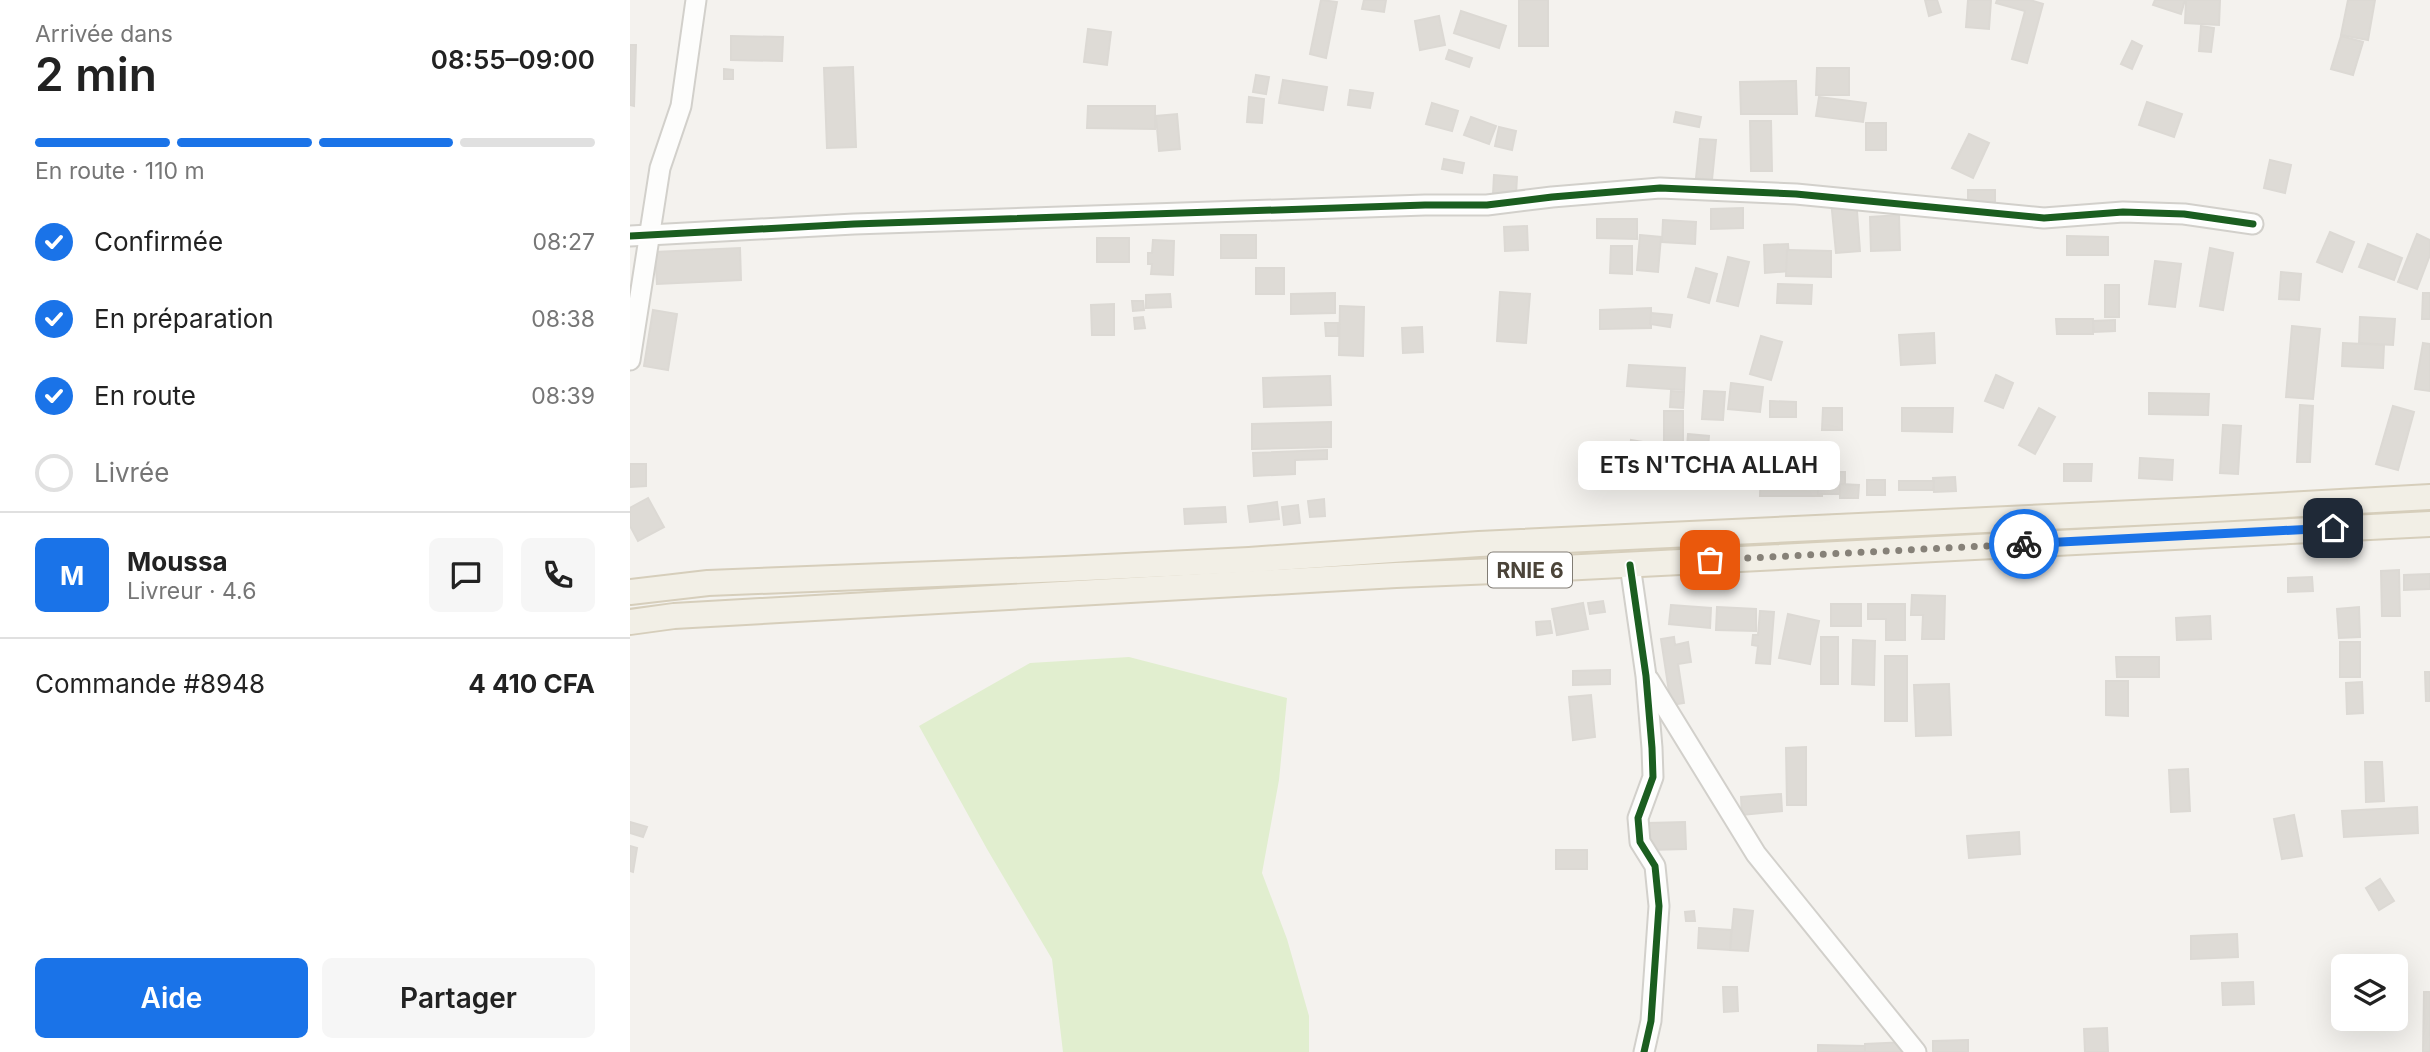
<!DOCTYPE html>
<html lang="fr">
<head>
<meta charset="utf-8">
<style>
	:root { --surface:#fff; --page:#f6f6f6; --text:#222; --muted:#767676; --line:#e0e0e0; --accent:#1a73e8 }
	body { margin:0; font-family:Inter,sans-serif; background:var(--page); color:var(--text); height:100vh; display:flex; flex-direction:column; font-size:26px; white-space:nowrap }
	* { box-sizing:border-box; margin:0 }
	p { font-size:23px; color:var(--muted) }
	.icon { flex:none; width:38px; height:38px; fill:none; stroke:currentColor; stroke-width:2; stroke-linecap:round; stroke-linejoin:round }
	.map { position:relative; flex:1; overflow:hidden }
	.side { display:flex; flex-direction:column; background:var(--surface); width:630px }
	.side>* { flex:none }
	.tools { position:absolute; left:1701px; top:954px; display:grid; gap:14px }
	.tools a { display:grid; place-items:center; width:77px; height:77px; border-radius:10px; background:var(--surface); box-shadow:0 7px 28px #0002; font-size:35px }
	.pin { position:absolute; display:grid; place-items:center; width:60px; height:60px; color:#fff; margin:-30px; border-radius:14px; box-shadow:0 4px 10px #0006 }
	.courier { position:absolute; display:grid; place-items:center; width:70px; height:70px; margin:-35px; border:5px solid #1a73e8; border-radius:50%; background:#fff; color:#222; box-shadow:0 2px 9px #0007 }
	.bubble { position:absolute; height:49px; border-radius:10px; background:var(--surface); box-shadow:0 7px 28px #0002; font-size:23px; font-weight:600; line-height:49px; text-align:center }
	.overview em { font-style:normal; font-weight:600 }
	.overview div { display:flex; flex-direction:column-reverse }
	.overview { display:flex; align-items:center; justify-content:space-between; height:119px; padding:0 35px }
	h1 { font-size:46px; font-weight:600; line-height:52px }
	.bar { display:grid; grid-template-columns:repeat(4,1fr); gap:10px 7px; align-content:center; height:84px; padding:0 35px }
	.bar i { height:9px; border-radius:5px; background:var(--line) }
	.bar .active { background:var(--accent) }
	.bar p { grid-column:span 4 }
	.line { display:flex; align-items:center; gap:18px; padding:0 35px; border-top:2px solid var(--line) }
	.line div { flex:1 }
	.round { display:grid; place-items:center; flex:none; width:74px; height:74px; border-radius:10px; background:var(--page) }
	ol { padding:0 35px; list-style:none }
	li { display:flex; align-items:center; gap:21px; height:77px }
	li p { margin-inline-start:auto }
	li .icon { padding:7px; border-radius:50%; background:var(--accent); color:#fff; stroke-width:4 }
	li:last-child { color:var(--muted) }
	li i { width:38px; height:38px; border:4px solid var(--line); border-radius:50% }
	.primary-button { display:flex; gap:14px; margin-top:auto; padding:14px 35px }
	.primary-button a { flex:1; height:80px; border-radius:10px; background:var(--accent); color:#fff; font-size:28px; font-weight:600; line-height:80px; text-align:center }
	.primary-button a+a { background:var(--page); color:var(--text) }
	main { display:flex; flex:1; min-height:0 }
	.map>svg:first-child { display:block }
	.green { fill:#e1eecf }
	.building { fill:#dedbd6; stroke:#dcd9d4; stroke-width:2 }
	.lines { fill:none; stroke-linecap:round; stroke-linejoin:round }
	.minor-casing { stroke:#d2d0cb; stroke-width:23 }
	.major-casing { stroke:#d6cebb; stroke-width:28 }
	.minor { stroke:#fdfdfc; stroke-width:19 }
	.major { stroke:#f2efe6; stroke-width:24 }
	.cycleway-casing { stroke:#fff; stroke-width:11 }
	.cycleway { stroke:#1b5e20; stroke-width:7 }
	.done { stroke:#868178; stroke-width:7; stroke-dasharray:0 12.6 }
	.route { stroke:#1a73e8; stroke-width:9 }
	.labels { text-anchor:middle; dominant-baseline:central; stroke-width:5; stroke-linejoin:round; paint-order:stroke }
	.shield { fill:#fff; stroke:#817c74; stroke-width:2 }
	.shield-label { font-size:21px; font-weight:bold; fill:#4b4439 }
</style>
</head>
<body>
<main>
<section class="side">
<div class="overview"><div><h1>2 min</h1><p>Arrivée dans</p></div><em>08:55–09:00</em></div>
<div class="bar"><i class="active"></i><i class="active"></i><i class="active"></i><i></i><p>En route · 110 m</p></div>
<ol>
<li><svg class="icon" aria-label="check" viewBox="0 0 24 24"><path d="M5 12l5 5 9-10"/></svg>Confirmée<p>08:27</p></li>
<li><svg class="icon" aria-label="check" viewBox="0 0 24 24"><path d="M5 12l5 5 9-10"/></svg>En préparation<p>08:38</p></li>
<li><svg class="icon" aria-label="check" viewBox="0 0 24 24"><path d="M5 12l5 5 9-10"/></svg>En route<p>08:39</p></li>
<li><i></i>Livrée</li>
</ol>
<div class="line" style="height:126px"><b class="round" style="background:var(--accent);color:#fff">M</b><div><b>Moussa</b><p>Livreur · 4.6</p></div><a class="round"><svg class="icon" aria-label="chat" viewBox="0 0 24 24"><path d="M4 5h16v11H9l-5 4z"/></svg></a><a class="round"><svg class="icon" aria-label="phone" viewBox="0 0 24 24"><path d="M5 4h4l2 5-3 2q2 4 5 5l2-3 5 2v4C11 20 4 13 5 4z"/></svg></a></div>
<div class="line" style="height:91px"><div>Commande #8948</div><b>4 410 CFA</b></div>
<div class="primary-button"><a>Aide</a><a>Partager</a></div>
</section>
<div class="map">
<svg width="1800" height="1052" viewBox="0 0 1800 1052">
	<rect width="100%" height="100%" fill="#f4f2ee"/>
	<path class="green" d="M 499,657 L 657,698 L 649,780 L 632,873 L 657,939 L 679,1016 L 679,1052 L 433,1052 L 422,959 L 357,849 L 289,726 L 400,663 Z"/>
	<g class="building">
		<path d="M 691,0 L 707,2 L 696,58 L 680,54 Z"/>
		<path d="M 734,0 L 756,0 L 754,12 L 732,9 Z"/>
		<rect x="889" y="0" width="29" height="46"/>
		<path d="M 1295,0 L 1307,0 L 1311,12 L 1299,16 Z"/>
		<path d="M 1338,0 L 1361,0 L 1359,29 L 1336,27 Z"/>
		<path d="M 1367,0 L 1400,0 L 1413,4 L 1397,63 L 1382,59 L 1395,11 L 1366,3 Z"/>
		<path d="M 1525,0 L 1555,0 L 1551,14 L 1523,5 Z"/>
		<path d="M 1556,0 L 1590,0 L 1589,25 L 1555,23 Z"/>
		<path d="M 1718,0 L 1745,0 L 1738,40 L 1711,35 Z"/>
		<path d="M 831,11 L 876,26 L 869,48 L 824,33 Z"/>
		<path d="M 809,16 L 815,45 L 790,50 L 785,21 Z"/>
		<path d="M 1571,26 L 1584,28 L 1581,52 L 1569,51 Z"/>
		<path d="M 458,29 L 481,32 L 477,65 L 454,62 Z"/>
		<path d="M 101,36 L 153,37 L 152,61 L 101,60 Z"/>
		<path d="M 1711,36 L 1733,42 L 1723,75 L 1701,69 Z"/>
		<path d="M 1502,41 L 1512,46 L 1502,69 L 1491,64 Z"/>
		<path d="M 0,45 L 6,45 L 4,106 L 0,105 Z"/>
		<path d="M 819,50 L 842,58 L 839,67 L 816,59 Z"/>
		<path d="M 223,67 L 226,147 L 197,148 L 194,68 Z"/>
		<path d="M 1187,68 L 1219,68 L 1219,95 L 1186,95 Z"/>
		<path d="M 94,69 L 103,70 L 103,79 L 94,79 Z"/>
		<path d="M 626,75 L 639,77 L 636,94 L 623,92 Z"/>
		<path d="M 653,80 L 697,87 L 693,110 L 649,103 Z"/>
		<path d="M 1166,81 L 1167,114 L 1111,114 L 1110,82 Z"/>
		<path d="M 720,90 L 743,93 L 740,108 L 718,105 Z"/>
		<path d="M 619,97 L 634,99 L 632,123 L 617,122 Z"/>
		<path d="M 1189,97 L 1236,103 L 1233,122 L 1186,116 Z"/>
		<path d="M 1517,102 L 1552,114 L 1544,137 L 1509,125 Z"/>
		<path d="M 802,103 L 828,111 L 822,131 L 796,124 Z"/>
		<path d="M 458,106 L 525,106 L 525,129 L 457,128 Z"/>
		<path d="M 1046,112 L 1071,117 L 1069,127 L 1044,122 Z"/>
		<path d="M 547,114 L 550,149 L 529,151 L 526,116 Z"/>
		<path d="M 841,117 L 866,126 L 859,144 L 834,135 Z"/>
		<path d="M 1120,121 L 1141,121 L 1142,171 L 1121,171 Z"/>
		<rect x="1236" y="123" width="20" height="27"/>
		<path d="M 869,127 L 886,131 L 882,150 L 865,146 Z"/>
		<path d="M 1339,134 L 1359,143 L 1343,178 L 1322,168 Z"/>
		<path d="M 1070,139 L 1086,140 L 1082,180 L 1066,178 Z"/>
		<path d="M 814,159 L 834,163 L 832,173 L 812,169 Z"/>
		<path d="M 1640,160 L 1661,165 L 1655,193 L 1634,188 Z"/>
		<path d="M 864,175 L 887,177 L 886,195 L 863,194 Z"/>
		<rect x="1338" y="190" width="27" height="25"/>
		<path d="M 1226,198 L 1230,251 L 1206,253 L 1201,200 Z"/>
		<path d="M 1113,208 L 1113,228 L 1081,229 L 1081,209 Z"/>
		<path d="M 1269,215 L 1270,250 L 1241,251 L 1240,217 Z"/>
		<path d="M 967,219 L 1007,219 L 1007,239 L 967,238 Z"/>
		<path d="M 1033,220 L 1066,222 L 1065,244 L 1032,242 Z"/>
		<path d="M 897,226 L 898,250 L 875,251 L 874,227 Z"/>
		<path d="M 1700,232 L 1724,242 L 1712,272 L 1687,262 Z"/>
		<path d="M 1787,234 L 1800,240 L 1800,255 L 1787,289 L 1768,282 Z"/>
		<rect x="591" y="235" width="35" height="23"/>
		<path d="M 1010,235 L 1031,237 L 1028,272 L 1007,270 Z"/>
		<path d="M 1437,236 L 1478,237 L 1478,255 L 1437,255 Z"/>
		<rect x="467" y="238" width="32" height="24"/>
		<path d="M 523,240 L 544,241 L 543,275 L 521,274 L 522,264 L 518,264 L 518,253 L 522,253 Z"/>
		<path d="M 1158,244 L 1160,271 L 1135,273 L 1134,245 Z"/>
		<path d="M 1738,244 L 1772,258 L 1764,280 L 1729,267 Z"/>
		<path d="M 981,246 L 1002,246 L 1002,274 L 980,273 Z"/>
		<path d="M 110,248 L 111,280 L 27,284 L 25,252 Z"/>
		<path d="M 1580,248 L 1603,253 L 1593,310 L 1570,306 Z"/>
		<path d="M 1157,250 L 1201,251 L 1201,277 L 1156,276 Z"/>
		<path d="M 1098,257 L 1119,262 L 1108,306 L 1087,301 Z"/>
		<path d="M 1525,261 L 1551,264 L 1545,307 L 1519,304 Z"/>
		<rect x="626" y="268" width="28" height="26"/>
		<path d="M 1066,268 L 1087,274 L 1079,303 L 1058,297 Z"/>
		<path d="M 1651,272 L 1671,274 L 1669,300 L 1649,299 Z"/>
		<path d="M 1148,284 L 1182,285 L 1181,304 L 1147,303 Z"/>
		<rect x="1475" y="285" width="14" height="32"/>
		<path d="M 870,292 L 900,294 L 896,343 L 867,341 Z"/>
		<path d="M 705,293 L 705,313 L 661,314 L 661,294 Z"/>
		<path d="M 1793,293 L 1800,293 L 1800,319 L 1792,319 Z"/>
		<path d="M 540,294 L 541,307 L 516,308 L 516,295 Z"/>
		<path d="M 502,301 L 513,301 L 514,310 L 503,311 Z"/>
		<path d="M 484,304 L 484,335 L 462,335 L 461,305 Z"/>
		<path d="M 710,306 L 734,307 L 733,356 L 709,355 Z"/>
		<path d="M 1021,308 L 1021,328 L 970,329 L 970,310 Z"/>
		<path d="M 23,310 L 47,314 L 38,370 L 14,366 Z"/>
		<path d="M 1021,313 L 1042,315 L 1040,327 L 1020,324 Z"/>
		<path d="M 513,317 L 515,328 L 505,329 L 504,318 Z"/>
		<path d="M 1730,317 L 1765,319 L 1763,345 L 1729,343 Z"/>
		<path d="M 1426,319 L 1463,319 L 1463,334 L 1427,334 Z"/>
		<path d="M 1485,320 L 1485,331 L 1464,332 L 1463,321 Z"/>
		<path d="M 695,323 L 708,323 L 708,336 L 696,336 Z"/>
		<path d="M 1662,326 L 1690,329 L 1683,399 L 1656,397 Z"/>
		<path d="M 792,327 L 793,352 L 773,353 L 772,328 Z"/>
		<path d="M 1304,333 L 1305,363 L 1271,365 L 1269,335 Z"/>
		<path d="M 1131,336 L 1152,342 L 1141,380 L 1120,374 Z"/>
		<path d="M 1713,343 L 1754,345 L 1753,368 L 1712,366 Z"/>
		<path d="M 1793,343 L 1800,344 L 1800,391 L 1785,389 Z"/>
		<path d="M 999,365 L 1055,368 L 1054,390 L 997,386 Z"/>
		<path d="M 1366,375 L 1383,383 L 1373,408 L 1355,401 Z"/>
		<path d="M 700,376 L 701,405 L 634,407 L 633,378 Z"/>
		<path d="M 1101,383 L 1133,387 L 1130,412 L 1098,409 Z"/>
		<path d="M 1041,391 L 1054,392 L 1053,408 L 1040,407 Z"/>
		<path d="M 1074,391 L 1095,392 L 1093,420 L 1072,419 Z"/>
		<path d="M 1519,393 L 1579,394 L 1578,415 L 1519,414 Z"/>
		<path d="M 1140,401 L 1166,402 L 1166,417 L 1140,417 Z"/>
		<path d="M 1670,405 L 1683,406 L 1680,462 L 1667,462 Z"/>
		<path d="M 1763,406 L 1784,412 L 1768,470 L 1746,464 Z"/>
		<path d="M 1193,408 L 1212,408 L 1212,430 L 1192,430 Z"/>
		<path d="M 1272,408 L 1323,408 L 1322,432 L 1272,431 Z"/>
		<path d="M 1409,408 L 1425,417 L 1405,454 L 1389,445 Z"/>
		<rect x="1034" y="411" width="19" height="31"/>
		<path d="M 701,422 L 701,447 L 622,449 L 622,424 Z"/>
		<path d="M 1593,425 L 1611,426 L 1608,474 L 1590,473 Z"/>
		<path d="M 1058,434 L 1079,436 L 1076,473 L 1055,472 Z"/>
		<path d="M 1001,440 L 1037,446 L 1034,464 L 998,459 Z"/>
		<path d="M 1040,444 L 1051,445 L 1050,467 L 1039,467 Z"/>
		<path d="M 697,450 L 697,459 L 665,460 L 665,474 L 624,476 L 623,453 Z"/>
		<path d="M 1126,456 L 1162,463 L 1159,481 L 1123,475 Z"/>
		<path d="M 1510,458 L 1543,460 L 1542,480 L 1509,478 Z"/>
		<path d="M 1081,460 L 1113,464 L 1112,475 L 1079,471 Z"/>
		<path d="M 0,464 L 16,464 L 16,486 L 0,487 Z"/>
		<path d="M 1434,464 L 1462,464 L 1461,481 L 1434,481 Z"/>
		<path d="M 1029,467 L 1047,469 L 1046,480 L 1027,478 Z"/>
		<path d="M 1131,468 L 1177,468 L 1177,483 L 1192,483 L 1192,496 L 1130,496 Z"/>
		<rect x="1188" y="472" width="27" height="22"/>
		<path d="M 1325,477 L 1326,491 L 1304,492 L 1303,478 Z"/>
		<rect x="1237" y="480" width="18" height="15"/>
		<path d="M 1269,481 L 1304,481 L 1303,490 L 1269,490 Z"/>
		<path d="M 1210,484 L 1229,485 L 1228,498 L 1210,498 Z"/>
		<path d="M 18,498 L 34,527 L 8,541 L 0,526 L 0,508 Z"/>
		<path d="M 694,499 L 695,516 L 680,517 L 678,501 Z"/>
		<path d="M 647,502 L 649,519 L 620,522 L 618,506 Z"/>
		<path d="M 668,505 L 670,523 L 654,525 L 652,507 Z"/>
		<path d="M 595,507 L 596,522 L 555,524 L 554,509 Z"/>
		<path d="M 1769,570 L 1770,616 L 1752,616 L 1751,571 Z"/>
		<path d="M 1800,574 L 1800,589 L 1774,590 L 1774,575 Z"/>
		<path d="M 1682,577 L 1683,591 L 1658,592 L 1658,578 Z"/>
		<path d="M 1282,595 L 1315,596 L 1314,639 L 1292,639 L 1293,615 L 1281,615 Z"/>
		<path d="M 973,601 L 975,612 L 960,614 L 958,603 Z"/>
		<path d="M 953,603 L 958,629 L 927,635 L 922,609 Z"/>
		<rect x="1201" y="604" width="30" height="22"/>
		<path d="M 1238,604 L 1275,604 L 1275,640 L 1256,640 L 1256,619 L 1238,619 Z"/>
		<path d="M 1041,605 L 1081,608 L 1080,628 L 1039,624 Z"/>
		<path d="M 1087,607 L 1126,609 L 1126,631 L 1086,630 Z"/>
		<path d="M 1729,607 L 1730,637 L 1709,638 L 1707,609 Z"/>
		<path d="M 1130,611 L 1144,612 L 1140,664 L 1126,663 L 1128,646 L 1122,645 L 1123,635 L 1128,635 Z"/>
		<path d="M 1158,614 L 1189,621 L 1180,664 L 1149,658 Z"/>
		<path d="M 1580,616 L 1581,639 L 1547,640 L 1546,618 Z"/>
		<path d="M 920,621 L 922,633 L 907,635 L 906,622 Z"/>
		<path d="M 1044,637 L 1045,645 L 1058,642 L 1061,662 L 1048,664 L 1054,703 L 1041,705 L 1031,639 Z"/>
		<rect x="1191" y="637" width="17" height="47"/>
		<path d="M 1223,640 L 1245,641 L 1244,685 L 1222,684 Z"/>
		<rect x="1710" y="642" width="20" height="35"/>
		<rect x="1255" y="656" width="22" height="65"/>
		<path d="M 1486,657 L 1529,657 L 1529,677 L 1487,677 Z"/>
		<path d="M 980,670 L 980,684 L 943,685 L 943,671 Z"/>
		<path d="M 1795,672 L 1800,672 L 1800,701 L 1796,701 Z"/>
		<path d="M 1476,681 L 1498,681 L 1498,716 L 1476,715 Z"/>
		<path d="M 1732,682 L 1733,713 L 1717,714 L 1716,683 Z"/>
		<path d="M 1319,684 L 1321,735 L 1286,736 L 1284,685 Z"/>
		<path d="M 961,695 L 965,737 L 943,740 L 939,697 Z"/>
		<path d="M 1176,747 L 1176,805 L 1157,805 L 1156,748 Z"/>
		<path d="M 1735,762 L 1752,762 L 1754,801 L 1736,802 Z"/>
		<path d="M 1558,769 L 1560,811 L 1541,812 L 1539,770 Z"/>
		<path d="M 1151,794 L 1152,811 L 1112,815 L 1111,797 Z"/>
		<path d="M 1787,807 L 1788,833 L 1714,837 L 1712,811 Z"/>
		<path d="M 1664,815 L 1672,856 L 1652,859 L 1644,819 Z"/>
		<path d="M 0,822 L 17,827 L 13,837 L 0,833 Z"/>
		<path d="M 1055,822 L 1056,849 L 1018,850 L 1018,823 Z"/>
		<path d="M 1389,832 L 1390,854 L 1339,858 L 1337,836 Z"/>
		<path d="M 0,846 L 7,848 L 3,872 L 0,871 Z"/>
		<rect x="926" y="850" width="31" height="19"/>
		<path d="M 1750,879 L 1764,901 L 1749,910 L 1736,888 Z"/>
		<path d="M 1104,909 L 1123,911 L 1118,951 L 1100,950 Z"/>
		<path d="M 1064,911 L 1065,921 L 1056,921 L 1055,912 Z"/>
		<path d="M 1069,928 L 1101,930 L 1100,950 L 1068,948 Z"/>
		<path d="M 1607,934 L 1608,957 L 1561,959 L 1561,936 Z"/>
		<path d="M 1623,982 L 1624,1004 L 1593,1005 L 1592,983 Z"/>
		<path d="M 1093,987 L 1107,987 L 1108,1011 L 1094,1012 Z"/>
		<path d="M 1794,992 L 1800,992 L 1800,1052 L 1793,1052 Z"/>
		<path d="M 1477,1028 L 1478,1052 L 1455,1052 L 1454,1029 Z"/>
		<path d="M 1338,1040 L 1338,1052 L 1303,1052 L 1303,1041 Z"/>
		<path d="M 1277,1042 L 1278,1052 L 1235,1052 L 1235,1044 Z"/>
		<path d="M 1188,1045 L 1235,1046 L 1235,1052 L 1188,1052 Z"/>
	</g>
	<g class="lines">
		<g class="minor-casing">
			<g id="minor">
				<path d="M 0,236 L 224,224 L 795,205 L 857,205 L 922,197 L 1030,188 L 1166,194 L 1414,218 L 1493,212 L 1554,214 L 1623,224"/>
				<path d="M 0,360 L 30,168 L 51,106 L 66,0"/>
				<path d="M 1000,565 L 1016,676 L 1022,748 L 1023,777 L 1008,818 L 1010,842 L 1025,866 L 1029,906 L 1021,1021 L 1014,1052"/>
				<path d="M 1019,680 L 1126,854 L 1286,1052"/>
			</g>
		</g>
		<g class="major-casing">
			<g id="major">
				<path d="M 0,592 L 78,583 L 435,569 L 619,560 L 849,544 L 1568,510 L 1800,497"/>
				<path d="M 0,622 L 44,616 L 766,575 L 912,569 L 1800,524"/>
			</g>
		</g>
		<use href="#minor" class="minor"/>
		<use href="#major" class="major"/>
		<g class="cycleway-casing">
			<g id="cycleway">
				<path d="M 0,236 L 224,224 L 795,205 L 857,205 L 922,197 L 1030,188 L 1166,194 L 1414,218 L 1493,212 L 1554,214 L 1623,224"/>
				<path d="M 1000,565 L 1016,676 L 1022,748 L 1023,777 L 1008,818 L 1010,842 L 1025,866 L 1029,906 L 1021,1021 L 1014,1052"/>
			</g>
		</g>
		<use href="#cycleway" class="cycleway"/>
	</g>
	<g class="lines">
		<path class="done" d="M 1080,560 L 1394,544"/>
		<path class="route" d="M 1394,544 L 1703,528"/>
	</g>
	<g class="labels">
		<rect class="shield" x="858" y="552.5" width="84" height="35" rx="5"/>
		<g class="shield-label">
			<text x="900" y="570">RNIE 6</text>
		</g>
	</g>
</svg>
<div class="tools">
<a><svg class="icon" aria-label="layers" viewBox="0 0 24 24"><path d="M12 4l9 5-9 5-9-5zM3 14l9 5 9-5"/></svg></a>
</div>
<div class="pin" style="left:1080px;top:560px;background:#ea580c"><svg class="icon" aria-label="bag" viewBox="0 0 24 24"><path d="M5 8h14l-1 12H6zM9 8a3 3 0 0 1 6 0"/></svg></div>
<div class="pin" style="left:1703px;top:528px;background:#1f2937"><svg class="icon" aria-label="home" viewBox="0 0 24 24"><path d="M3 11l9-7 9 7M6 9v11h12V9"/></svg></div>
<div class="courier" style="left:1394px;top:544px"><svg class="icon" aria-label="bike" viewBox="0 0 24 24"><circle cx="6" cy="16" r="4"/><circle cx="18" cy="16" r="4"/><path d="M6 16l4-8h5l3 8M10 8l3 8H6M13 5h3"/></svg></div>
<div class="bubble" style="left:948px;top:441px;width:262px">ETs N'TCHA ALLAH</div>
</div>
</main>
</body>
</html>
